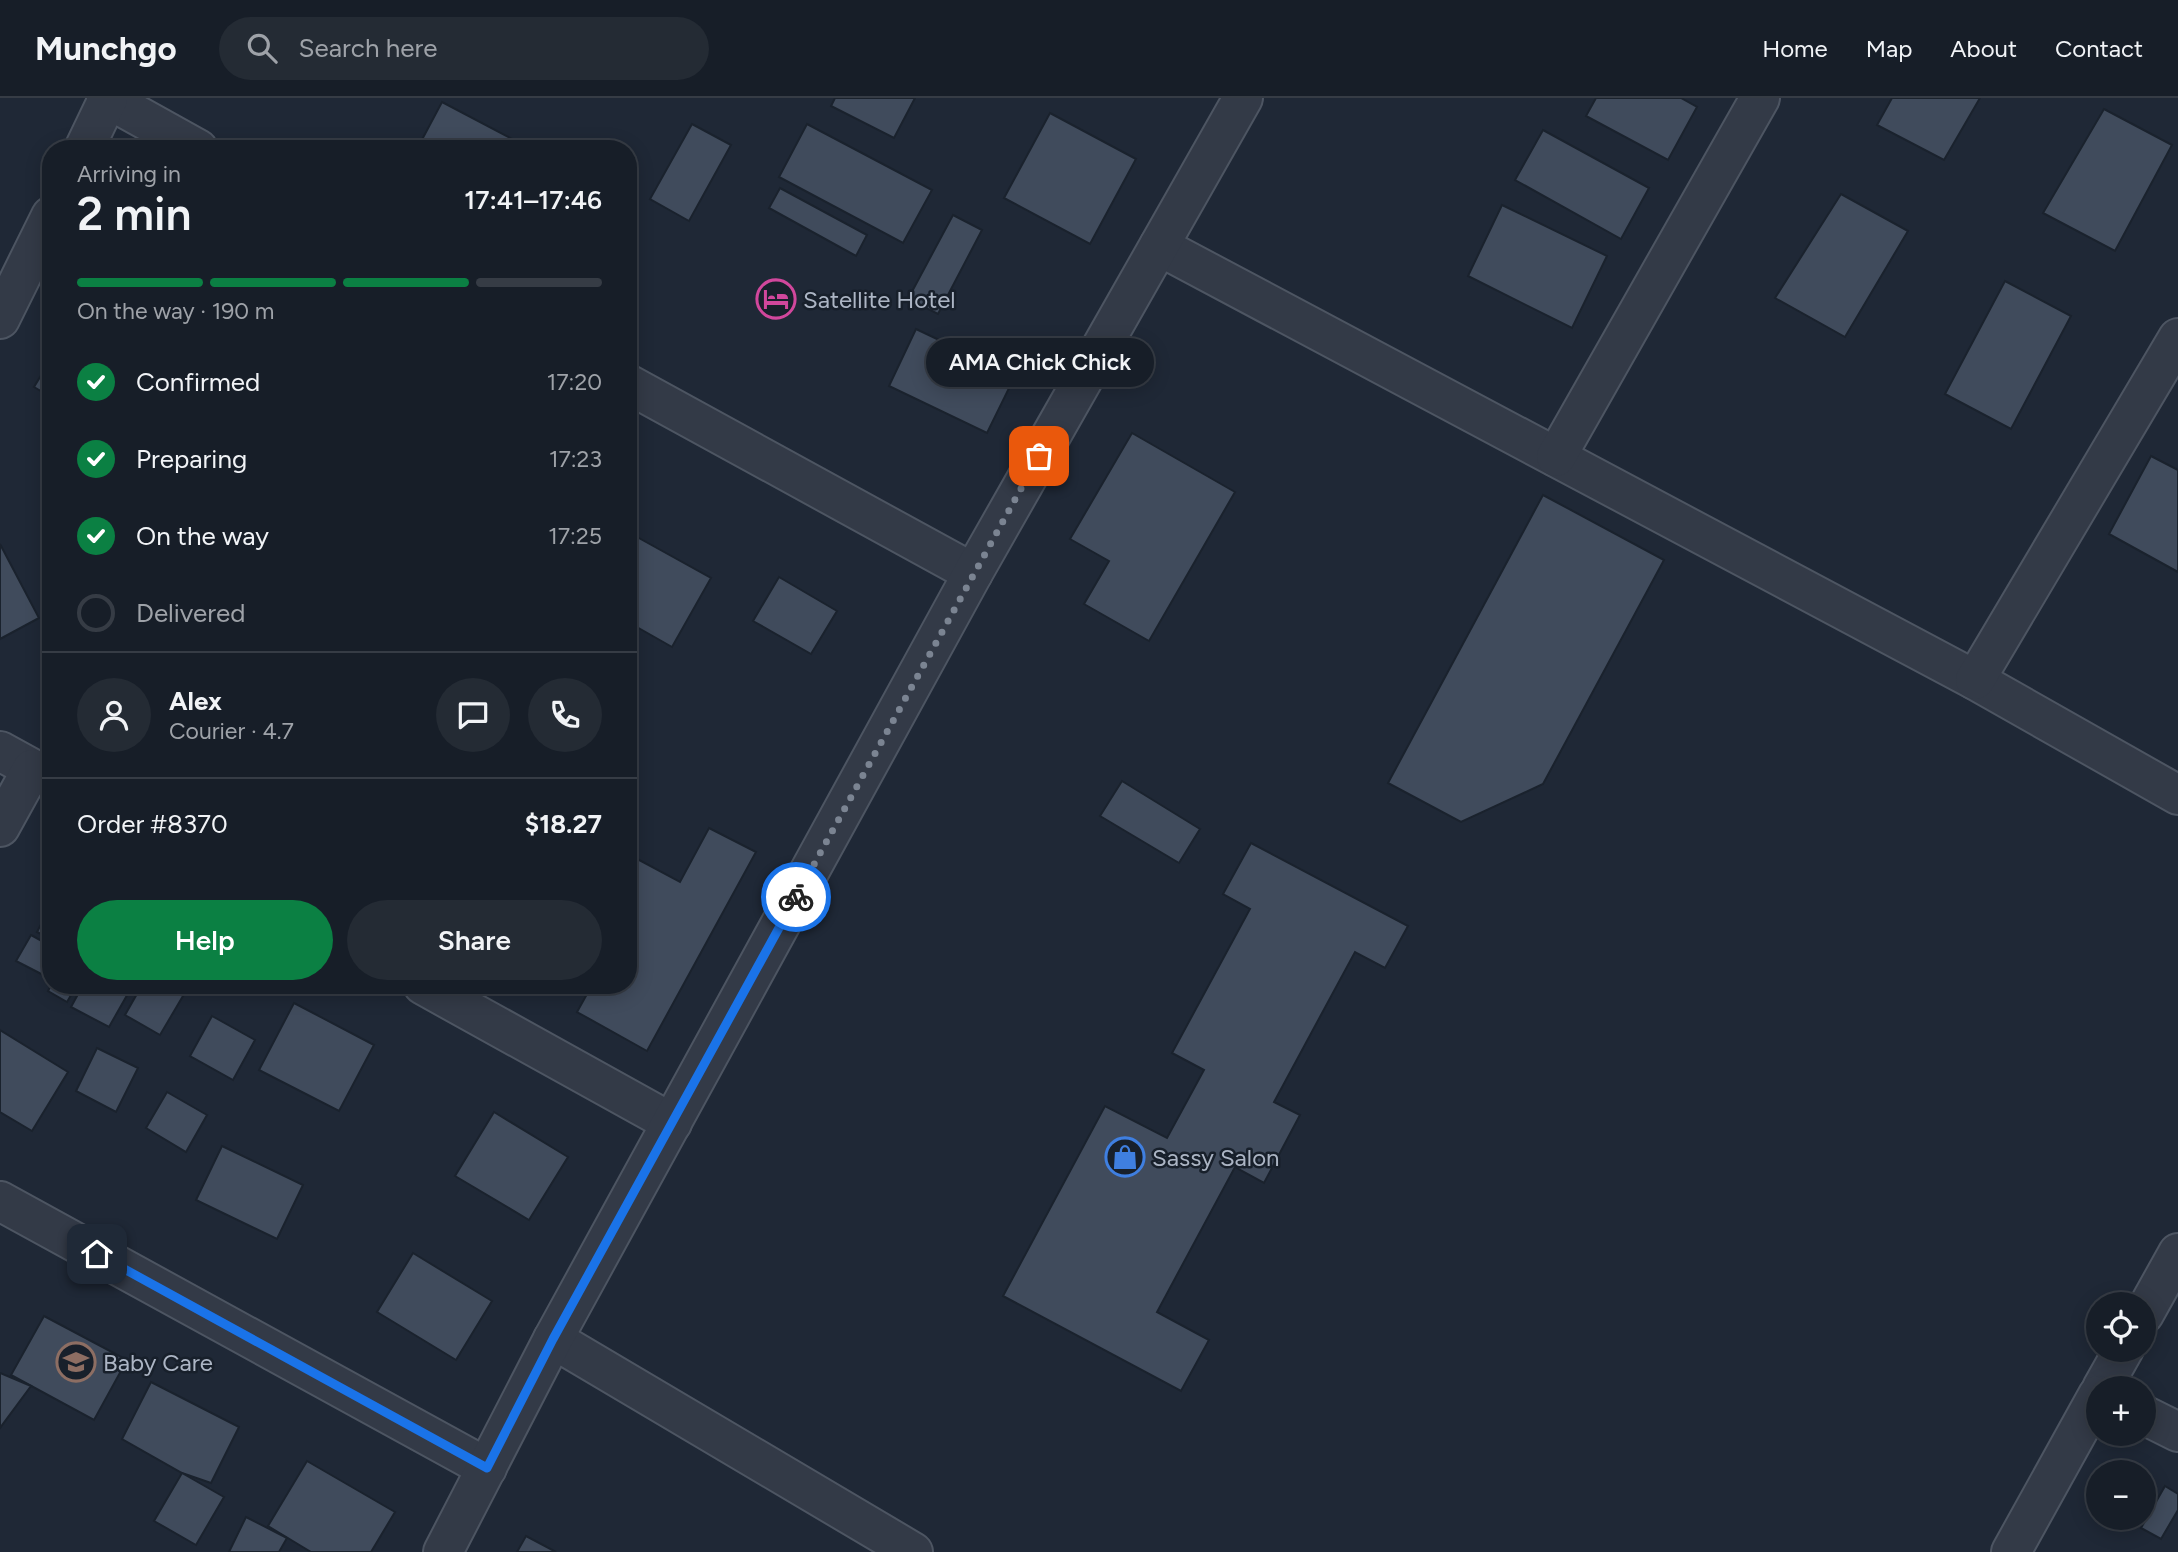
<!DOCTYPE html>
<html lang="en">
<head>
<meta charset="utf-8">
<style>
	:root { --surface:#171e28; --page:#242b34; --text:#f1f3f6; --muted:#9ea2a8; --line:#363c45; --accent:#0b8043 }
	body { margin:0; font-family:Figtree,sans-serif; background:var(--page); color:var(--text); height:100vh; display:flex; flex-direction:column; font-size:26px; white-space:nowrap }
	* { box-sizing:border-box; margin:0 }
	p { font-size:23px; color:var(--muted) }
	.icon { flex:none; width:38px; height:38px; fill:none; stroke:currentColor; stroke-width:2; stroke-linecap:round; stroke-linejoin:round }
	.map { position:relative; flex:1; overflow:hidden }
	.sheet { position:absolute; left:42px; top:42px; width:595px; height:854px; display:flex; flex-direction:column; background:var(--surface); border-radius:28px; box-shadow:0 4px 18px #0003,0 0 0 2px var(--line) }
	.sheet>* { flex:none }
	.controls { position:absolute; left:2086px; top:1194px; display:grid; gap:14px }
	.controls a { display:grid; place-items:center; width:70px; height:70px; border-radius:50%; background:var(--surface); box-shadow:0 4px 18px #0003,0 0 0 2px var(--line); font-size:35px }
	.pin { position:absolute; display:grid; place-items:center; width:60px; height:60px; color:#fff; margin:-30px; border-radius:14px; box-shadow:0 4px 10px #0006 }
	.courier { position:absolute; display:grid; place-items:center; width:70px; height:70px; margin:-35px; border:5px solid #1a73e8; border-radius:50%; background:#fff; color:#222; box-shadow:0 2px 9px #0007 }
	.bubble { position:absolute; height:49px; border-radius:24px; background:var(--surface); box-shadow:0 4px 18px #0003,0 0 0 2px var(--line); font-size:23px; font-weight:600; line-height:49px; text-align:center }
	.head em { font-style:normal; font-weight:600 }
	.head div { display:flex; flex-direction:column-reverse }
	.head { display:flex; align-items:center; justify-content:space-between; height:119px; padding:0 35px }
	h1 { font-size:46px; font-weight:600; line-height:52px }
	.bar { display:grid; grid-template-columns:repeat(4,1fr); gap:10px 7px; align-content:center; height:84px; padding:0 35px }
	.bar i { height:9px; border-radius:5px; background:var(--line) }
	.bar .active { background:var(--accent) }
	.bar p { grid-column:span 4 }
	.line { display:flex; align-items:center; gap:18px; padding:0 35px; border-top:2px solid var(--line) }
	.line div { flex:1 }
	.round { display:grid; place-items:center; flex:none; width:74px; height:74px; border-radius:37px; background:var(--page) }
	ol { padding:0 35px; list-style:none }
	li { display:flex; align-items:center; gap:21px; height:77px }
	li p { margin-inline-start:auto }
	li .icon { padding:7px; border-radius:50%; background:var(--accent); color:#fff; stroke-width:4 }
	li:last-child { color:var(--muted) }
	li i { width:38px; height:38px; border:4px solid var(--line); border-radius:50% }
	.cta { display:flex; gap:14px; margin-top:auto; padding:14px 35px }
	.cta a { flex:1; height:80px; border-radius:42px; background:var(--accent); color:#fff; font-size:28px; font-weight:600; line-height:80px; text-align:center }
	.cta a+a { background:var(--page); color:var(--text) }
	header { display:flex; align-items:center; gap:42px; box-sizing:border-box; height:98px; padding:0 35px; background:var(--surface); border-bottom:2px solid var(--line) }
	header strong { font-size:33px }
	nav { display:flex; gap:38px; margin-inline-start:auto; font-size:24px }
	.search { width:490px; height:63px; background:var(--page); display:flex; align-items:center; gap:18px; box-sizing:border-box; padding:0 24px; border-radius:38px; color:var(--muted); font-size:26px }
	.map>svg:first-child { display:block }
	.building { fill:#404b5c; stroke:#1a222d; stroke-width:2 }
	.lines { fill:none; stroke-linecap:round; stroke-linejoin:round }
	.minor-casing { stroke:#4d5562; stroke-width:42 }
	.minor { stroke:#333a47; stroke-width:38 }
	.done { stroke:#7b8492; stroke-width:7; stroke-dasharray:0 12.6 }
	.route { stroke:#1a73e8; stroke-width:9 }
	.labels { text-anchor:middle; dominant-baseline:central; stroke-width:5; stroke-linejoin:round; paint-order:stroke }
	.poi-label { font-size:24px; fill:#acb5c4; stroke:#18202b; text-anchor:start }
</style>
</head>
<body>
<header>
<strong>Munchgo</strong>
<div class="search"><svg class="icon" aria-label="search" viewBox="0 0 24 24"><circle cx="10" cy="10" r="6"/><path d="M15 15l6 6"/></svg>Search here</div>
<nav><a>Home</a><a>Map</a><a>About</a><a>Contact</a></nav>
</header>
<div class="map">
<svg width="2178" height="1454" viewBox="0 0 2178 1454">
	<rect width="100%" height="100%" fill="#1f2836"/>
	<g class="building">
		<path d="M 835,0 L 915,0 L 894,40 L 831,8 Z"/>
		<path d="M 1596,0 L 1681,0 L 1697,9 L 1668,62 L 1586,18 Z"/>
		<path d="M 1892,0 L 1980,0 L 1944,62 L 1877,27 Z"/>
		<path d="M 442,4 L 531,51 L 417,51 Z"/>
		<path d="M 2104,11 L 2172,47 L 2115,153 L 2043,115 Z"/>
		<path d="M 1050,15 L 1136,61 L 1090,146 L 1004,100 Z"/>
		<path d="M 692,26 L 731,47 L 689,123 L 650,101 Z"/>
		<path d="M 807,26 L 932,92 L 903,145 L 779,79 Z"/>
		<path d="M 1543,32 L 1649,90 L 1621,141 L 1515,82 Z"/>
		<path d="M 780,90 L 867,137 L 856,158 L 769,110 Z"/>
		<path d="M 1841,96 L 1908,133 L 1845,239 L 1775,200 Z"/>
		<path d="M 1502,107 L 1607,158 L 1572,230 L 1468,178 Z"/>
		<path d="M 953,117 L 982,132 L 938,216 L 908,201 Z"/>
		<path d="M 2005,183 L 2071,218 L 2011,331 L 1945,296 Z"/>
		<path d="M 916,231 L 1015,278 L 987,335 L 889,288 Z"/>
		<path d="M 51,261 L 51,299 L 34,289 Z"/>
		<path d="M 1132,335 L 1235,394 L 1149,543 L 1084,506 L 1109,463 L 1070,441 Z"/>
		<path d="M 2151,358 L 2178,372 L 2178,474 L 2109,436 Z"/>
		<path d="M 1543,397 L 1664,462 L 1543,686 L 1461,724 L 1388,685 Z"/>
		<path d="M 628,434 L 711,480 L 672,549 L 628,524 Z"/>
		<path d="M 0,446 L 39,520 L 0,541 Z"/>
		<path d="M 779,479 L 837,513 L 811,556 L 753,523 Z"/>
		<path d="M 1122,683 L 1200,731 L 1179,765 L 1100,718 Z"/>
		<path d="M 709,730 L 756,754 L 647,953 L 577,914 L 592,887 L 628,887 L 628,756 L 680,784 Z"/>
		<path d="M 1251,745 L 1408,828 L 1385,870 L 1355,854 L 1274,1004 L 1300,1017 L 1264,1085 L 1235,1069 L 1157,1214 L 1209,1242 L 1181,1293 L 1003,1198 L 1105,1008 L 1167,1040 L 1204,972 L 1172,955 L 1250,811 L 1223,796 Z"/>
		<path d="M 51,807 L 51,841 L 37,834 Z"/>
		<path d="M 31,837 L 51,848 L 51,881 L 16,863 Z"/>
		<path d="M 51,887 L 77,887 L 67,904 L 48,893 Z"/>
		<path d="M 83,887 L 122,887 L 130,892 L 109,929 L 71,909 Z"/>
		<path d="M 142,887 L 164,887 L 183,898 L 160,937 L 125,917 Z"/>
		<path d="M 294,905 L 374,947 L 339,1013 L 259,972 Z"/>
		<path d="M 212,918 L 255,942 L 233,982 L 190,958 Z"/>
		<path d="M 0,932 L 68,974 L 32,1033 L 0,1014 Z"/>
		<path d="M 97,950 L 138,970 L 116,1014 L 76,993 Z"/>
		<path d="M 167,994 L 207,1017 L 186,1054 L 146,1030 Z"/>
		<path d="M 494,1014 L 568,1059 L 529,1122 L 455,1078 Z"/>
		<path d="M 222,1048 L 303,1087 L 277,1141 L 196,1102 Z"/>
		<path d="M 413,1155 L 492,1203 L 456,1262 L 377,1214 Z"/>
		<path d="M 44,1218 L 127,1262 L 94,1322 L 11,1277 Z"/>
		<path d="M 0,1275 L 31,1288 L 0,1330 Z"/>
		<path d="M 151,1284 L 239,1329 L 211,1385 L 182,1375 L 122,1341 Z"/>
		<path d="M 307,1363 L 395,1414 L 371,1454 L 311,1454 L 268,1428 Z"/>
		<path d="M 182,1375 L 224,1399 L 196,1447 L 154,1423 Z"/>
		<path d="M 2165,1388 L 2178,1396 L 2178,1412 L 2161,1441 L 2141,1430 Z"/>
		<path d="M 246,1419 L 287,1440 L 279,1454 L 229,1454 Z"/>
		<path d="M 526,1438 L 556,1454 L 517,1454 Z"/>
	</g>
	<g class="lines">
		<g class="minor-casing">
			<g id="minor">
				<path d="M 106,0 L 198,51"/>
				<path d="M 84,51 L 108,1"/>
				<path d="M 1159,148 L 1975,582 L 2178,697"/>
				<path d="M 0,221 L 51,118"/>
				<path d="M 628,286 L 973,475"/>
				<path d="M 1556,359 L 1760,0"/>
				<path d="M 1975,582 L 2178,240"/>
				<path d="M 0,653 L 51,681"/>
				<path d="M 0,729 L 32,671"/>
				<path d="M 423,887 L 672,1025"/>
				<path d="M 0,1103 L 487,1370"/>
				<path d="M 2144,1216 L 2178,1155"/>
				<path d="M 553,1241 L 913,1454"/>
				<path d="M 2102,1290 L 2124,1251"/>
				<path d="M 2144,1317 L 2178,1334"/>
				<path d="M 443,1454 L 553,1241 L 973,475 L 1243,0"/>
				<path d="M 2011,1454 L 2098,1297"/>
			</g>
		</g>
		<use href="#minor" class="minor"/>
	</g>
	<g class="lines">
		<path class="done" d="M 796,799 L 1039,358"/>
		<path class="route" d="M 97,1156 L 487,1370 L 553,1241 L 796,799"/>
	</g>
	<defs>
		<g id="hotel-ring" transform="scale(2.0125)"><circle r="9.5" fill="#18202b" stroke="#d1479c" stroke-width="1.5"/><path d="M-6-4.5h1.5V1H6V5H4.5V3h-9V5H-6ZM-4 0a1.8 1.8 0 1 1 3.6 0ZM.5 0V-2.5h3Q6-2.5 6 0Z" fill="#d1479c"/></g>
		<g id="shop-ring" transform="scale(2.0125)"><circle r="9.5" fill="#18202b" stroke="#3f7fe0" stroke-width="1.5"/><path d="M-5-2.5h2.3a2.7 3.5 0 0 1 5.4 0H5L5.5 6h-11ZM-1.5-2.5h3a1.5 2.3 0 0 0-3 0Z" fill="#3f7fe0"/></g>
		<g id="school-ring" transform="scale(2.0125)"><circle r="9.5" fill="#18202b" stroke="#8d6e63" stroke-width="1.5"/><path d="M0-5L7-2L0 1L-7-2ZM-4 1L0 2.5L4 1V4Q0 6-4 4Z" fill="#8d6e63"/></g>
	</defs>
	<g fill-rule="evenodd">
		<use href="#hotel-ring" x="776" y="201"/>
		<use href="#shop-ring" x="1125" y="1059"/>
		<use href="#school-ring" x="76" y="1264"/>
	</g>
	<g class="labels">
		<g class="poi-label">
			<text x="803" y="201">Satellite Hotel</text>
			<text x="1152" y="1059">Sassy Salon</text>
			<text x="103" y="1264">Baby Care</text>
		</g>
	</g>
</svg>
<div class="controls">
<a><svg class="icon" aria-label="locate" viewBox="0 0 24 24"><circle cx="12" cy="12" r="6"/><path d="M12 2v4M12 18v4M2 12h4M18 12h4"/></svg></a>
<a>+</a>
<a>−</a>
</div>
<div class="pin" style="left:1039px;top:358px;background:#ea580c"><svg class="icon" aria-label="bag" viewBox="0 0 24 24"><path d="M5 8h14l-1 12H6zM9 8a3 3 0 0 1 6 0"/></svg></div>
<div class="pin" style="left:97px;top:1156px;background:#1f2937"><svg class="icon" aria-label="home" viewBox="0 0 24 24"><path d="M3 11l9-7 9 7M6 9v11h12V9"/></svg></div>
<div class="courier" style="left:796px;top:799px"><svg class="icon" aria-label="bike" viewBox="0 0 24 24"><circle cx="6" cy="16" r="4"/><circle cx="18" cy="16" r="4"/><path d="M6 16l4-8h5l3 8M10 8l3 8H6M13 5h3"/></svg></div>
<div class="bubble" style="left:926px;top:240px;width:228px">AMA Chick Chick</div>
<section class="sheet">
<div class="head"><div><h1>2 min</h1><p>Arriving in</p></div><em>17:41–17:46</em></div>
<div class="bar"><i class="active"></i><i class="active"></i><i class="active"></i><i></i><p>On the way · 190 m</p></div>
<ol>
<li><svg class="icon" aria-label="check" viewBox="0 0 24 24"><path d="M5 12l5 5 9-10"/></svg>Confirmed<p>17:20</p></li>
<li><svg class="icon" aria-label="check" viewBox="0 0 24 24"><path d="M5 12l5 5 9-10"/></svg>Preparing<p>17:23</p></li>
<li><svg class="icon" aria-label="check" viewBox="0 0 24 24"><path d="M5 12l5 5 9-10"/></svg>On the way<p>17:25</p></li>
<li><i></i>Delivered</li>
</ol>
<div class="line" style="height:126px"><a class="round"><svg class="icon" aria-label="person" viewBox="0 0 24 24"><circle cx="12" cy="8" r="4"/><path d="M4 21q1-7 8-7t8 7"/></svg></a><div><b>Alex</b><p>Courier · 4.7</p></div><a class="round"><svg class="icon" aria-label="chat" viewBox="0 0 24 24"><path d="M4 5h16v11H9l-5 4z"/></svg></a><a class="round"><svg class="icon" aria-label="phone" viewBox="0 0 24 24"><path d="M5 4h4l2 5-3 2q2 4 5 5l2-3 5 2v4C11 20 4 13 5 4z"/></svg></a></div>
<div class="line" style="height:91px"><div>Order #8370</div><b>$18.27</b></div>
<div class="cta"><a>Help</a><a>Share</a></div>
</section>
</div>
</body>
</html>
